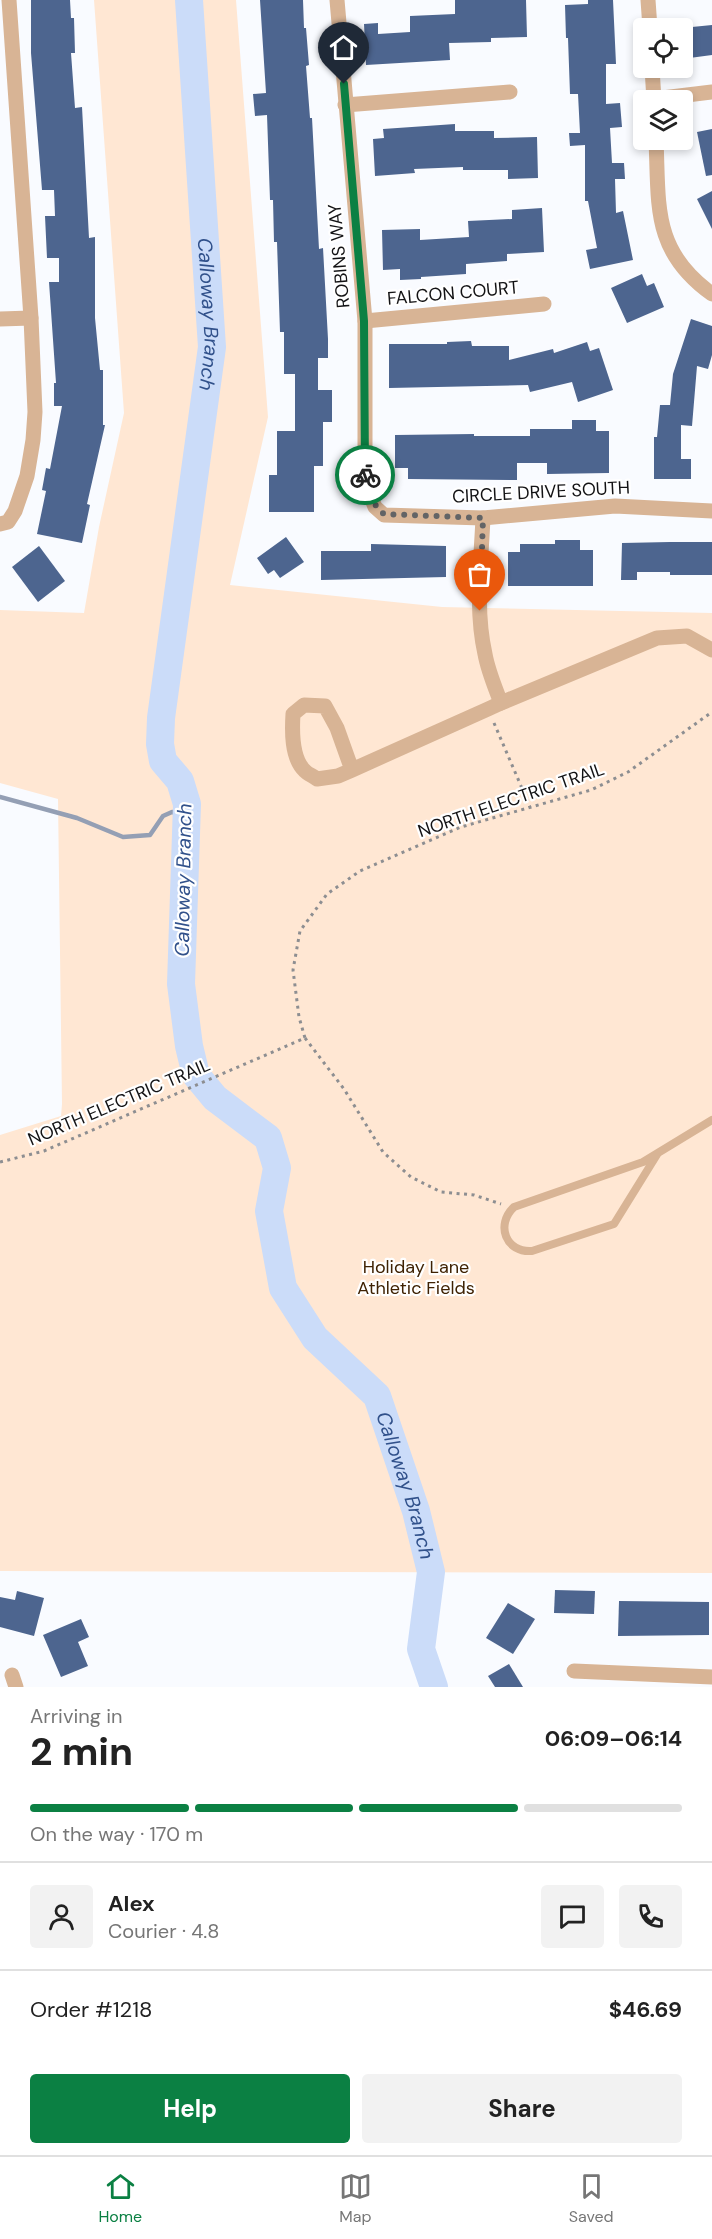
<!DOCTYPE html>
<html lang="en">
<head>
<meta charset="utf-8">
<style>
	:root { --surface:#fff; --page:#f2f2f2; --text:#222; --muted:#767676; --line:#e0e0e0; --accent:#0b8043 }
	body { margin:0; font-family:"DM Sans",sans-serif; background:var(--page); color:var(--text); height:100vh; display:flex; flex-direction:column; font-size:22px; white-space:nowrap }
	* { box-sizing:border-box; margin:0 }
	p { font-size:20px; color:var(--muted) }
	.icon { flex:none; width:33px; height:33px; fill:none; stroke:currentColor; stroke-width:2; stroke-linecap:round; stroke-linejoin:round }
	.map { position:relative; height:1687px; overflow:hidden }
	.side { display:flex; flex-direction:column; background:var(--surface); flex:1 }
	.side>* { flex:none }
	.controls { position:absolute; left:633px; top:18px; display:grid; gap:12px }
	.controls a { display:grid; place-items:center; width:60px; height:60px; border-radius:6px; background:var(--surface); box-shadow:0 3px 9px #0003; font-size:30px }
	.pin { position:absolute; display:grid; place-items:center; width:51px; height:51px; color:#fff; margin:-62px -26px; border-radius:50% 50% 50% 0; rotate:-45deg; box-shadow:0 0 6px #0007 }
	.pin .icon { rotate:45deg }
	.courier { position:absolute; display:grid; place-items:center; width:60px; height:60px; margin:-30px; border:4px solid #0b8043; border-radius:50%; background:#fff; color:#222; box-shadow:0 2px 8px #0007 }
	.overview em { font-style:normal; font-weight:700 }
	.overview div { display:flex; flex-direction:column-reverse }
	.overview { display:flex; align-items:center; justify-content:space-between; height:102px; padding:0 30px }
	h1 { font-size:39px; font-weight:700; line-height:45px }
	.bar { display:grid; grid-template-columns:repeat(4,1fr); gap:9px 6px; align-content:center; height:72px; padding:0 30px }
	.bar i { height:8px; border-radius:4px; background:var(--line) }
	.bar .current { background:var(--accent) }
	.bar p { grid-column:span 4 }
	.line { display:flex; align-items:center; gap:15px; padding:0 30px; border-top:2px solid var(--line) }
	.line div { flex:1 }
	.round { display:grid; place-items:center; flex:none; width:63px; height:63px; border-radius:6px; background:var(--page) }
	.cta { display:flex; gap:12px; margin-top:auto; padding:12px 30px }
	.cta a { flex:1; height:69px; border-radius:6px; background:var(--accent); color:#fff; font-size:24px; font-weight:700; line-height:69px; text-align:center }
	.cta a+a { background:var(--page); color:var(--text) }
	.dock { display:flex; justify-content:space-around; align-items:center; height:84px; border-top:2px solid var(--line); background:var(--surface); font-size:16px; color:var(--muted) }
	.dock a { display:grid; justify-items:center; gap:3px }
	.dock .current { color:var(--accent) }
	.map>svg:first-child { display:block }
	.green { fill:#ffe7d3 }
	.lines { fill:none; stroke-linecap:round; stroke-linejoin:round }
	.stream { stroke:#949fb4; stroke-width:4.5 }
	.river { stroke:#cbdcf9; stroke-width:28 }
	.building { fill:#4d658f }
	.path { stroke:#8d8e91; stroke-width:3; stroke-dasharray:3 4.5; stroke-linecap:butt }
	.service { stroke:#d8b495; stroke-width:8 }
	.minor { stroke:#d8b495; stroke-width:15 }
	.done { stroke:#636466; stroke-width:6; stroke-dasharray:0 10.8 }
	.route { stroke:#0b8043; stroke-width:8 }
	.labels { text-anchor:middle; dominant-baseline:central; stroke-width:4.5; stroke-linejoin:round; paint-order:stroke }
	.street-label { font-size:18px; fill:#121214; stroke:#fff }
	.park-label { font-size:18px; fill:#3f2203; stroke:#fff }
	.water-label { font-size:20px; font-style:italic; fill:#31518b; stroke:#fff }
</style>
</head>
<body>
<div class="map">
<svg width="712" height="1687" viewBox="0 0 712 1687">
	<rect width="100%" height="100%" fill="#f9fbff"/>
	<path class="green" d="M 94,0 L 236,0 L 268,417 L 230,585 L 442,607 L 712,613 L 712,1573 L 0,1571 L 0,1135 L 61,1116 L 62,1104 L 58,799 L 0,783 L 0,610 L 84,613 L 99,527 L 124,413 Z"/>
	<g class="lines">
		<path class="stream" d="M 0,797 L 77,818 L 123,837 L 150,835 L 163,816 L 172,812 L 183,815 L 187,819"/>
		<path class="river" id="s1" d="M 189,0 L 212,347 L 161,718 L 160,744 L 163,761 L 180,781 L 187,804 L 181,984 L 189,1046 L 196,1075 L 215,1098 L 268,1138 L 277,1168 L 269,1211 L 283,1288 L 315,1338 L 377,1396 L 416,1511 L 431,1572 L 421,1649 L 434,1687"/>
	</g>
	<g class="building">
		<path d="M 31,0 L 70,0 L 71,18 L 74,18 L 75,53 L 71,53 L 75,108 L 82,107 L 89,238 L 95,237 L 95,318 L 100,370 L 103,370 L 103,425 L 105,425 L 87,504 L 90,505 L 82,543 L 37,534 L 46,491 L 42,490 L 46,468 L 50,469 L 62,406 L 54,406 L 54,383 L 56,383 L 49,282 L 59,282 L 59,258 L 47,258 L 45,216 L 55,216 L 54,190 L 42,190 L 31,53 Z"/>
		<path d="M 260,0 L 303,0 L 304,28 L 306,28 L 309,65 L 306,66 L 310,118 L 312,118 L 319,249 L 323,248 L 328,339 L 328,358 L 318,358 L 318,390 L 332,390 L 332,422 L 323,422 L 323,466 L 314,466 L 314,512 L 269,512 L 269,475 L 277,475 L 277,431 L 295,431 L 295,374 L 284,374 L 284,332 L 280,332 L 277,242 L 274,242 L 273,200 L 270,200 L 267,115 L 255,116 L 253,94 L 266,93 Z"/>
		<path d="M 455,0 L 526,0 L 527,37 L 491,38 L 491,42 L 449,43 L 450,60 L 366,65 L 364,24 L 378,23 L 378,34 L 410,32 L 410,16 L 455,14 Z"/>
		<path d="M 588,0 L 613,0 L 616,64 L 606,64 L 606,104 L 620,103 L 622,127 L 610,128 L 612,163 L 624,163 L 625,179 L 615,179 L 616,213 L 623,211 L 633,260 L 590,269 L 586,250 L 597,248 L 588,201 L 585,201 L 585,145 L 570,146 L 569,133 L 580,133 L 578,94 L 570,94 L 568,38 L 566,38 L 565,5 L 588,4 Z"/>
		<path d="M 712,25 L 712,55 L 682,59 L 682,28 Z"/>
		<path d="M 455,124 L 455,131 L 494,131 L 494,138 L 537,137 L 538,178 L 508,179 L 508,170 L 463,170 L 463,167 L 414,169 L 415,173 L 375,176 L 373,139 L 384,138 L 383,129 Z"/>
		<path d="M 712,129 L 712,175 L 706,176 L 697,132 Z"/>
		<path d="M 712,191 L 712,229 L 697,199 Z"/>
		<path d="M 542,208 L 544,252 L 507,254 L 507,261 L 466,264 L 466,274 L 421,277 L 421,279 L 400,280 L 400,269 L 383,270 L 382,230 L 420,229 L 420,240 L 469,237 L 468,221 L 512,219 L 512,210 Z"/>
		<path d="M 642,274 L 647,286 L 654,283 L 664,307 L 627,323 L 611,288 Z"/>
		<path d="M 691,319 L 712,326 L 712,355 L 708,369 L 697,366 L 692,426 L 681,425 L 681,459 L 691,459 L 691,479 L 654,479 L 654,437 L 657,437 L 660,405 L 670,405 L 673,374 Z"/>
		<path d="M 471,341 L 472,346 L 509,346 L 509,360 L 553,349 L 554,353 L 587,342 L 590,351 L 599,348 L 613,390 L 578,402 L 572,382 L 530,392 L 528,385 L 389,388 L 389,344 L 447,344 L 447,342 Z"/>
		<path d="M 572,420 L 596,420 L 596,431 L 609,431 L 609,473 L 547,474 L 547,463 L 517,463 L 517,480 L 408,479 L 408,468 L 395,468 L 395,435 L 474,434 L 474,436 L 530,436 L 530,429 L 572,429 Z"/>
		<path d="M 286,537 L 304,562 L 280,578 L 274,570 L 268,574 L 257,558 Z"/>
		<path d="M 555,540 L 580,540 L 580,550 L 593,550 L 593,586 L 508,586 L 508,552 L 520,552 L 520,544 L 555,544 Z"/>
		<path d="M 670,542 L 712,542 L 712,575 L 670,575 L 670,572 L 637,572 L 637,580 L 621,580 L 622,543 Z"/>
		<path d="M 371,544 L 446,546 L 446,577 L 321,580 L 321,551 L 371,551 Z"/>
		<path d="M 39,546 L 65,581 L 38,602 L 12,567 Z"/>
		<path d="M 555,1590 L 595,1591 L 594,1614 L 554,1613 Z"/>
		<path d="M 17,1591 L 44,1598 L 34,1636 L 0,1627 L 0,1597 L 15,1600 Z"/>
		<path d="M 619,1601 L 709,1602 L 709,1635 L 618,1636 Z"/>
		<path d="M 508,1603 L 535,1619 L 513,1654 L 486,1638 Z"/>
		<path d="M 81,1619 L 89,1637 L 78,1642 L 88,1666 L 61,1677 L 43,1635 Z"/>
		<path d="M 509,1664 L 523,1687 L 495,1687 L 488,1676 Z"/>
	</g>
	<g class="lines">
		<g class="path">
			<path d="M 494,723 L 530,807"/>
			<path d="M 305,1038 L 344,1089 L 383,1152 L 411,1177 L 441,1192 L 474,1195 L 501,1204"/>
			<path d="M 0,1162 L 44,1151 L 305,1038 L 299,1017 L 293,970 L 300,931 L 327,894 L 360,871 L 461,827 L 591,790 L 628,772 L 712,712"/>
		</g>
		<path class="service" d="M 658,1153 L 614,1224 L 532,1251 C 506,1253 495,1225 514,1207 L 643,1162 L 712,1120"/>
		<g class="minor">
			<path d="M 337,0 L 365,321 L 365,482 L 375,507 L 384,515 L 483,518 L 615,506 L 712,511"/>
			<path d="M 648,0 L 650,28"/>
			<path d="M 652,68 L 654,100"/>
			<path d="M 654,99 L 712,92"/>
			<path d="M 345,105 L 510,92"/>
			<path d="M 656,140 C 659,206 652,251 712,294"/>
			<path d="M 0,319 L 31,318"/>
			<path d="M 365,321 L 544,304"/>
			<path d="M 483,518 C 481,563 475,610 485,654 C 488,671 495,687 501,703"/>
			<path d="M 0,524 L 8,522 L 15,511 L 27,476 L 33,440 L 35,412 L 31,318 L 9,0"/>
			<path d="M 352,770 L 337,728 L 325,706 L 304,705 L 293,714 C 292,730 291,758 305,771 C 308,774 313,776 317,779 L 338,776 L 352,770 L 488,709 L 501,703 L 657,638 L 687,636 L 712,650"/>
			<path d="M 574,1671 L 712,1677"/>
			<path d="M 12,1675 L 16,1687"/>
		</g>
	</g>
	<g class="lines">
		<path class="done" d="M 365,475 C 365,489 373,505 384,514 L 483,518 L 480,611"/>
		<path class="route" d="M 344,84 L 364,321 L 365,475"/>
	</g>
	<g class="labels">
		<g class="street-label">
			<text transform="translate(339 256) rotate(-95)">ROBINS WAY</text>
			<text transform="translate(453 293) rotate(-5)">FALCON COURT</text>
			<text transform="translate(541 492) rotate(-3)">CIRCLE DRIVE SOUTH</text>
			<text transform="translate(511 800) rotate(-19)">NORTH ELECTRIC TRAIL</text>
			<text transform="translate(119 1102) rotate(-23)">NORTH ELECTRIC TRAIL</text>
		</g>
		<g class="park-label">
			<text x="416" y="1267">Holiday Lane<tspan x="416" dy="21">Athletic Fields</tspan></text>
		</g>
		<g class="water-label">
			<text stroke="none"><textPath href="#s1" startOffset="315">Calloway Branch</textPath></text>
			<text transform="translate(183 880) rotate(-89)">Calloway Branch</text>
			<text stroke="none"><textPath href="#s1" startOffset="1576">Calloway Branch</textPath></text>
		</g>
	</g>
</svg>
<div class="controls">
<a><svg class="icon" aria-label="locate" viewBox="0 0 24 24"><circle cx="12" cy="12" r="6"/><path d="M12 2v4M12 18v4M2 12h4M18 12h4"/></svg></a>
<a><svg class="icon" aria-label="layers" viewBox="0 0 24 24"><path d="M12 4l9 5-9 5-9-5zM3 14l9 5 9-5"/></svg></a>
</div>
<div class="pin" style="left:480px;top:611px;background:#ea580c"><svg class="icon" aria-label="bag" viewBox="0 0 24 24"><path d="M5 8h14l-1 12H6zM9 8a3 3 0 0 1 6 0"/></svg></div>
<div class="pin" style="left:344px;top:84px;background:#1f2937"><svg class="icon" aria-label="home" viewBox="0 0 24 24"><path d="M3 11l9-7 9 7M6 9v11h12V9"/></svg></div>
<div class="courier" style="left:365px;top:475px"><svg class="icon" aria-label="bike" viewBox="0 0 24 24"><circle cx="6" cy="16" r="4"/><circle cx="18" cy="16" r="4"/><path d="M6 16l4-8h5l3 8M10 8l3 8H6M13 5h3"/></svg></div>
</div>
<section class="side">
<div class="overview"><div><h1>2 min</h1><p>Arriving in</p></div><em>06:09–06:14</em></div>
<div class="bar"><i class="current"></i><i class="current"></i><i class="current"></i><i></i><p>On the way · 170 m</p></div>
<div class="line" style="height:108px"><a class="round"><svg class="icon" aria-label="person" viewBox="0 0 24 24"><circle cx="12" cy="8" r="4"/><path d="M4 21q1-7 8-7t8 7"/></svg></a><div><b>Alex</b><p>Courier · 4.8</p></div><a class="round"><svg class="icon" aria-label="chat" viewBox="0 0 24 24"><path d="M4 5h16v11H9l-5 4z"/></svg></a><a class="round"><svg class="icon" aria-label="phone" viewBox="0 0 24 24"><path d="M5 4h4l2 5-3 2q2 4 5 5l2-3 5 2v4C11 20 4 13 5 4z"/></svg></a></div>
<div class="line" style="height:78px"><div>Order #1218</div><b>$46.69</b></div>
<div class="cta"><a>Help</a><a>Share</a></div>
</section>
<nav class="dock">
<a class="current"><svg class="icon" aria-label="home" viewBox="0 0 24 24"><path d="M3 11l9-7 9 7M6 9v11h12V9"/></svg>Home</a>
<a><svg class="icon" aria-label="map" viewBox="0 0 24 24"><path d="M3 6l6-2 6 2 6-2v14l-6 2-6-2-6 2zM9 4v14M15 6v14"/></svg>Map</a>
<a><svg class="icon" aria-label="saved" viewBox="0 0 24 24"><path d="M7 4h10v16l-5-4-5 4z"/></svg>Saved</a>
</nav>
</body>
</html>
